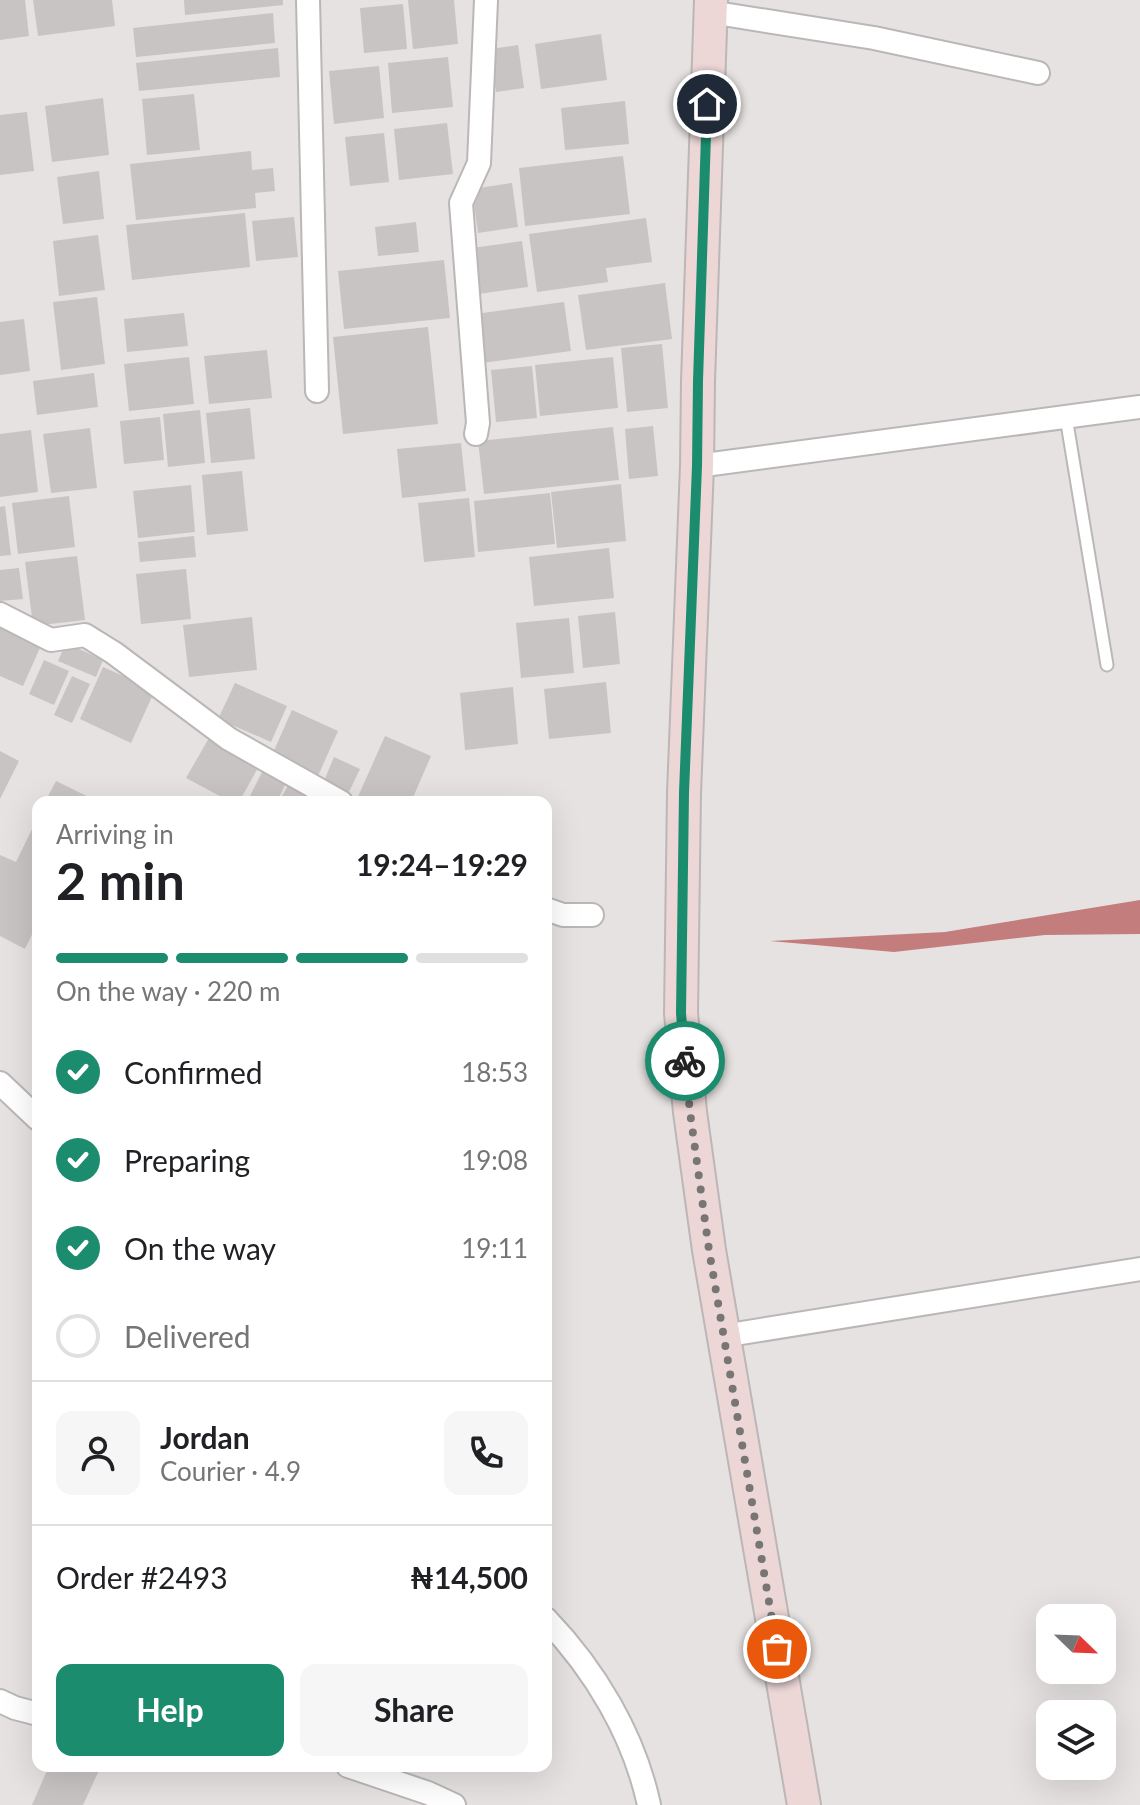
<!DOCTYPE html>
<html lang="en">
<head>
<meta charset="utf-8">
<style>
	:root { --surface:#fff; --page:#f6f6f6; --text:#202124; --muted:#757577; --line:#e0e0e0; --accent:#1b8d6e }
	body { margin:0; font-family:Lato,sans-serif; background:var(--page); color:var(--text); height:100vh; display:flex; flex-direction:column; font-size:30px; white-space:nowrap }
	* { box-sizing:border-box; margin:0 }
	p { font-size:26px; color:var(--muted) }
	.icon { flex:none; width:44px; height:44px; fill:none; stroke:currentColor; stroke-width:2; stroke-linecap:round; stroke-linejoin:round }
	.map { position:relative; flex:1; overflow:hidden }
	.side { position:absolute; left:32px; top:796px; width:520px; height:976px; display:flex; flex-direction:column; background:var(--surface); border-radius:16px; box-shadow:0 8px 32px #0002 }
	.side>* { flex:none }
	.needle { width:52px; rotate:113deg }
	.fabs { position:absolute; left:1036px; top:1604px; display:grid; gap:16px }
	.fabs a { display:grid; place-items:center; width:80px; height:80px; border-radius:16px; background:var(--surface); box-shadow:0 8px 32px #0002; font-size:40px }
	.pin { position:absolute; display:grid; place-items:center; width:68px; height:68px; color:#fff; margin:-34px; border:4px solid #fff; border-radius:50%; box-shadow:0 2px 8px #0007 }
	.courier { position:absolute; display:grid; place-items:center; width:80px; height:80px; margin:-40px; border:6px solid #1b8d6e; border-radius:50%; background:#fff; color:#222; box-shadow:0 2px 10px #0007 }
	.summary em { font-style:normal; font-weight:700 }
	.summary div { display:flex; flex-direction:column-reverse }
	.summary { display:flex; align-items:center; justify-content:space-between; height:136px; padding:0 24px }
	h1 { font-size:52px; font-weight:700; line-height:60px }
	.bar { display:grid; grid-template-columns:repeat(4,1fr); gap:12px 8px; align-content:center; height:96px; padding:0 24px }
	.bar i { height:10px; border-radius:6px; background:var(--line) }
	.bar .active { background:var(--accent) }
	.bar p { grid-column:span 4 }
	.line { display:flex; align-items:center; gap:20px; padding:0 24px; border-top:2px solid var(--line) }
	.line div { flex:1 }
	.round { display:grid; place-items:center; flex:none; width:84px; height:84px; border-radius:16px; background:var(--page) }
	ol { padding:0 24px; list-style:none }
	li { display:flex; align-items:center; gap:24px; height:88px }
	li p { margin-inline-start:auto }
	li .icon { padding:8px; border-radius:50%; background:var(--accent); color:#fff; stroke-width:4 }
	li:last-child { color:var(--muted) }
	li i { width:44px; height:44px; border:4px solid var(--line); border-radius:50% }
	.primary-button { display:flex; gap:16px; margin-top:auto; padding:16px 24px }
	.primary-button a { flex:1; height:92px; border-radius:16px; background:var(--accent); color:#fff; font-size:32px; font-weight:700; line-height:92px; text-align:center }
	.primary-button a+a { background:var(--page); color:var(--text) }
	.map>svg:first-child { display:block }
	.water { fill:#c47d7d }
	.building { fill:#c8c4c4 }
	.lines { fill:none; stroke-linecap:round; stroke-linejoin:round }
	.lane-casing { stroke:#bbb7b7; stroke-width:15 }
	.street-casing { stroke:#bbb7b7; stroke-width:26 }
	.secondary-casing { stroke:#bbb7b7; stroke-width:36 }
	.lane { stroke:#fff; stroke-width:11 }
	.street { stroke:#fff; stroke-width:22 }
	.secondary { stroke:#ecd6d6; stroke-width:32 }
	.done { stroke:#787575; stroke-width:8; stroke-dasharray:0 14.4 }
	.route { stroke:#1b8d6e; stroke-width:10 }
</style>
</head>
<body>
<div class="map">
<svg width="1140" height="1805" viewBox="0 0 1140 1805">
	<rect width="100%" height="100%" fill="#e6e2e2"/>
	<path class="water" d="M 1140,900 L 1140,934 L 1045,935 L 894,952 L 770,941 L 945,932 Z"/>
	<g class="building">
		<path d="M 0,0 L 25,0 L 29,36 L 0,40 Z"/>
		<path d="M 33,0 L 112,0 L 115,26 L 38,36 Z"/>
		<path d="M 184,0 L 283,0 L 283,5 L 185,15 Z"/>
		<path d="M 408,0 L 454,0 L 458,44 L 413,49 Z"/>
		<path d="M 403,4 L 407,49 L 364,53 L 360,8 Z"/>
		<path d="M 273,13 L 275,43 L 136,57 L 133,28 Z"/>
		<path d="M 601,34 L 607,80 L 541,89 L 535,44 Z"/>
		<path d="M 518,45 L 524,88 L 496,92 L 490,49 Z"/>
		<path d="M 278,48 L 280,77 L 139,91 L 136,63 Z"/>
		<path d="M 448,57 L 453,107 L 392,113 L 388,63 Z"/>
		<path d="M 379,66 L 384,118 L 334,124 L 329,71 Z"/>
		<path d="M 194,94 L 200,150 L 147,155 L 142,99 Z"/>
		<path d="M 103,98 L 109,155 L 52,162 L 45,106 Z"/>
		<path d="M 625,101 L 629,144 L 565,150 L 561,108 Z"/>
		<path d="M 27,112 L 34,171 L 0,175 L 0,115 Z"/>
		<path d="M 447,123 L 453,174 L 399,180 L 394,129 Z"/>
		<path d="M 384,133 L 389,182 L 350,186 L 345,137 Z"/>
		<path d="M 251,151 L 252,170 L 273,168 L 275,191 L 255,193 L 256,208 L 136,220 L 130,164 Z"/>
		<path d="M 623,156 L 630,214 L 525,226 L 519,168 Z"/>
		<path d="M 99,171 L 104,219 L 63,224 L 57,177 Z"/>
		<path d="M 512,183 L 518,227 L 478,233 L 472,189 Z"/>
		<path d="M 245,213 L 250,267 L 132,280 L 126,225 Z"/>
		<path d="M 294,217 L 298,257 L 256,261 L 252,221 Z"/>
		<path d="M 646,218 L 652,262 L 606,268 L 608,282 L 537,292 L 529,234 Z"/>
		<path d="M 416,222 L 419,252 L 378,256 L 375,227 Z"/>
		<path d="M 98,235 L 105,290 L 59,296 L 53,241 Z"/>
		<path d="M 522,241 L 528,287 L 471,295 L 465,249 Z"/>
		<path d="M 444,260 L 450,318 L 344,329 L 338,271 Z"/>
		<path d="M 665,283 L 672,339 L 586,350 L 578,295 Z"/>
		<path d="M 97,297 L 105,364 L 61,370 L 53,302 Z"/>
		<path d="M 564,302 L 571,351 L 474,364 L 468,315 Z"/>
		<path d="M 184,313 L 188,346 L 127,352 L 124,319 Z"/>
		<path d="M 24,319 L 30,371 L 0,375 L 0,322 Z"/>
		<path d="M 428,327 L 438,424 L 343,434 L 333,337 Z"/>
		<path d="M 662,344 L 668,408 L 627,412 L 621,348 Z"/>
		<path d="M 267,350 L 272,398 L 209,404 L 204,356 Z"/>
		<path d="M 189,357 L 194,404 L 129,411 L 124,364 Z"/>
		<path d="M 613,357 L 618,408 L 540,416 L 535,365 Z"/>
		<path d="M 532,366 L 537,418 L 496,422 L 491,370 Z"/>
		<path d="M 94,373 L 98,407 L 37,415 L 33,381 Z"/>
		<path d="M 250,408 L 255,459 L 211,463 L 206,413 Z"/>
		<path d="M 200,410 L 205,463 L 168,467 L 163,414 Z"/>
		<path d="M 160,417 L 164,460 L 124,464 L 120,421 Z"/>
		<path d="M 653,426 L 658,476 L 629,479 L 625,429 Z"/>
		<path d="M 613,427 L 619,480 L 484,494 L 478,441 Z"/>
		<path d="M 90,428 L 97,488 L 51,493 L 43,434 Z"/>
		<path d="M 31,430 L 38,492 L 0,497 L 0,434 Z"/>
		<path d="M 461,443 L 466,491 L 402,498 L 397,449 Z"/>
		<path d="M 242,471 L 248,531 L 207,535 L 202,475 Z"/>
		<path d="M 621,484 L 626,541 L 557,548 L 551,492 Z"/>
		<path d="M 191,485 L 195,532 L 138,538 L 133,491 Z"/>
		<path d="M 550,493 L 555,544 L 478,552 L 474,501 Z"/>
		<path d="M 69,496 L 75,547 L 18,554 L 12,503 Z"/>
		<path d="M 469,498 L 475,557 L 424,562 L 418,503 Z"/>
		<path d="M 5,506 L 11,555 L 0,556 L 0,507 Z"/>
		<path d="M 194,536 L 196,557 L 140,562 L 138,542 Z"/>
		<path d="M 609,548 L 614,598 L 534,606 L 529,557 Z"/>
		<path d="M 77,556 L 85,620 L 33,626 L 25,562 Z"/>
		<path d="M 19,568 L 23,599 L 0,601 L 0,570 Z"/>
		<path d="M 186,569 L 191,619 L 141,624 L 136,574 Z"/>
		<path d="M 615,612 L 620,664 L 583,668 L 578,616 Z"/>
		<path d="M 252,617 L 257,670 L 189,677 L 183,625 Z"/>
		<path d="M 569,618 L 574,673 L 521,678 L 516,623 Z"/>
		<path d="M 0,622 L 43,641 L 23,686 L 0,676 Z"/>
		<path d="M 66,643 L 103,660 L 96,677 L 58,661 Z"/>
		<path d="M 44,660 L 69,671 L 54,705 L 29,694 Z"/>
		<path d="M 103,667 L 155,690 L 131,743 L 80,719 Z"/>
		<path d="M 72,676 L 90,684 L 72,723 L 54,715 Z"/>
		<path d="M 606,682 L 611,733 L 549,739 L 544,689 Z"/>
		<path d="M 235,683 L 287,706 L 271,742 L 218,719 Z"/>
		<path d="M 513,687 L 518,744 L 465,750 L 460,693 Z"/>
		<path d="M 292,710 L 338,731 L 318,776 L 272,755 Z"/>
		<path d="M 385,736 L 431,756 L 411,802 L 364,802 L 357,799 Z"/>
		<path d="M 209,738 L 259,766 L 239,802 L 231,802 L 186,778 Z"/>
		<path d="M 0,751 L 19,761 L 0,799 Z"/>
		<path d="M 334,757 L 360,769 L 349,792 L 324,781 Z"/>
		<path d="M 265,766 L 288,778 L 277,802 L 252,802 L 248,800 Z"/>
		<path d="M 292,779 L 316,792 L 311,802 L 293,802 L 282,796 Z"/>
		<path d="M 56,781 L 99,802 L 45,802 Z"/>
		<path d="M 38,817 L 38,922 L 25,949 L 0,936 L 0,855 L 16,862 Z"/>
		<path d="M 49,1766 L 101,1766 L 83,1805 L 32,1805 Z"/>
	</g>
	<g class="lines">
		<g class="lane-casing">
			<path id="lane" d="M 1066,417 L 1107,665"/>
		</g>
		<g class="street-casing">
			<g id="street">
				<path d="M 308,0 L 317,391"/>
				<path d="M 710,12 L 874,38 L 1038,73"/>
				<path d="M 476,434 L 478,423 L 461,203 L 479,163 L 486,0"/>
				<path d="M 697,466 L 1140,407"/>
				<path d="M 0,614 L 51,640 L 85,635 L 114,653 L 229,739 L 341,802"/>
				<path d="M 546,909 L 563,915 L 592,915"/>
				<path d="M 0,1083 L 38,1119"/>
				<path d="M 723,1336 L 1140,1269"/>
				<path d="M 546,1619 C 595,1670 634,1735 649,1805"/>
				<path d="M 0,1701 L 15,1708 L 38,1714"/>
				<path d="M 348,1766 L 428,1793 L 454,1805"/>
			</g>
		</g>
		<g class="secondary-casing">
			<path id="secondary" d="M 711,0 L 698,381 L 697,466 L 684,793 L 681,1013 L 690,1112 L 709,1250 L 804,1805"/>
		</g>
		<use href="#lane" class="lane"/>
		<use href="#street" class="street"/>
		<use href="#secondary" class="secondary"/>
	</g>
	<g class="lines">
		<path class="done" d="M 685,1061 L 690,1112 L 709,1250 L 777,1649"/>
		<path class="route" d="M 685,1061 L 681,1013 L 684,793 L 697,466 L 698,381 L 707,104"/>
	</g>
</svg>
<div class="fabs">
<a><svg class="needle" viewBox="-14 -14 28 28"><path d="M0-13l5 13h-10z" fill="#e53935"/><path d="M0 13l5-13h-10z" fill="#757577"/></svg></a>
<a><svg class="icon" aria-label="layers" viewBox="0 0 24 24"><path d="M12 4l9 5-9 5-9-5zM3 14l9 5 9-5"/></svg></a>
</div>
<div class="pin" style="left:777px;top:1649px;background:#ea580c"><svg class="icon" aria-label="bag" viewBox="0 0 24 24"><path d="M5 8h14l-1 12H6zM9 8a3 3 0 0 1 6 0"/></svg></div>
<div class="pin" style="left:707px;top:104px;background:#1f2937"><svg class="icon" aria-label="home" viewBox="0 0 24 24"><path d="M3 11l9-7 9 7M6 9v11h12V9"/></svg></div>
<div class="courier" style="left:685px;top:1061px"><svg class="icon" aria-label="bike" viewBox="0 0 24 24"><circle cx="6" cy="16" r="4"/><circle cx="18" cy="16" r="4"/><path d="M6 16l4-8h5l3 8M10 8l3 8H6M13 5h3"/></svg></div>
<section class="side">
<div class="summary"><div><h1>2 min</h1><p>Arriving in</p></div><em>19:24–19:29</em></div>
<div class="bar"><i class="active"></i><i class="active"></i><i class="active"></i><i></i><p>On the way · 220 m</p></div>
<ol>
<li><svg class="icon" aria-label="check" viewBox="0 0 24 24"><path d="M5 12l5 5 9-10"/></svg>Confirmed<p>18:53</p></li>
<li><svg class="icon" aria-label="check" viewBox="0 0 24 24"><path d="M5 12l5 5 9-10"/></svg>Preparing<p>19:08</p></li>
<li><svg class="icon" aria-label="check" viewBox="0 0 24 24"><path d="M5 12l5 5 9-10"/></svg>On the way<p>19:11</p></li>
<li><i></i>Delivered</li>
</ol>
<div class="line" style="height:144px"><a class="round"><svg class="icon" aria-label="person" viewBox="0 0 24 24"><circle cx="12" cy="8" r="4"/><path d="M4 21q1-7 8-7t8 7"/></svg></a><div><b>Jordan</b><p>Courier · 4.9</p></div><a class="round"><svg class="icon" aria-label="phone" viewBox="0 0 24 24"><path d="M5 4h4l2 5-3 2q2 4 5 5l2-3 5 2v4C11 20 4 13 5 4z"/></svg></a></div>
<div class="line" style="height:104px"><div>Order #2493</div><b>₦14,500</b></div>
<div class="primary-button"><a>Help</a><a>Share</a></div>
</section>
</div>
</body>
</html>
